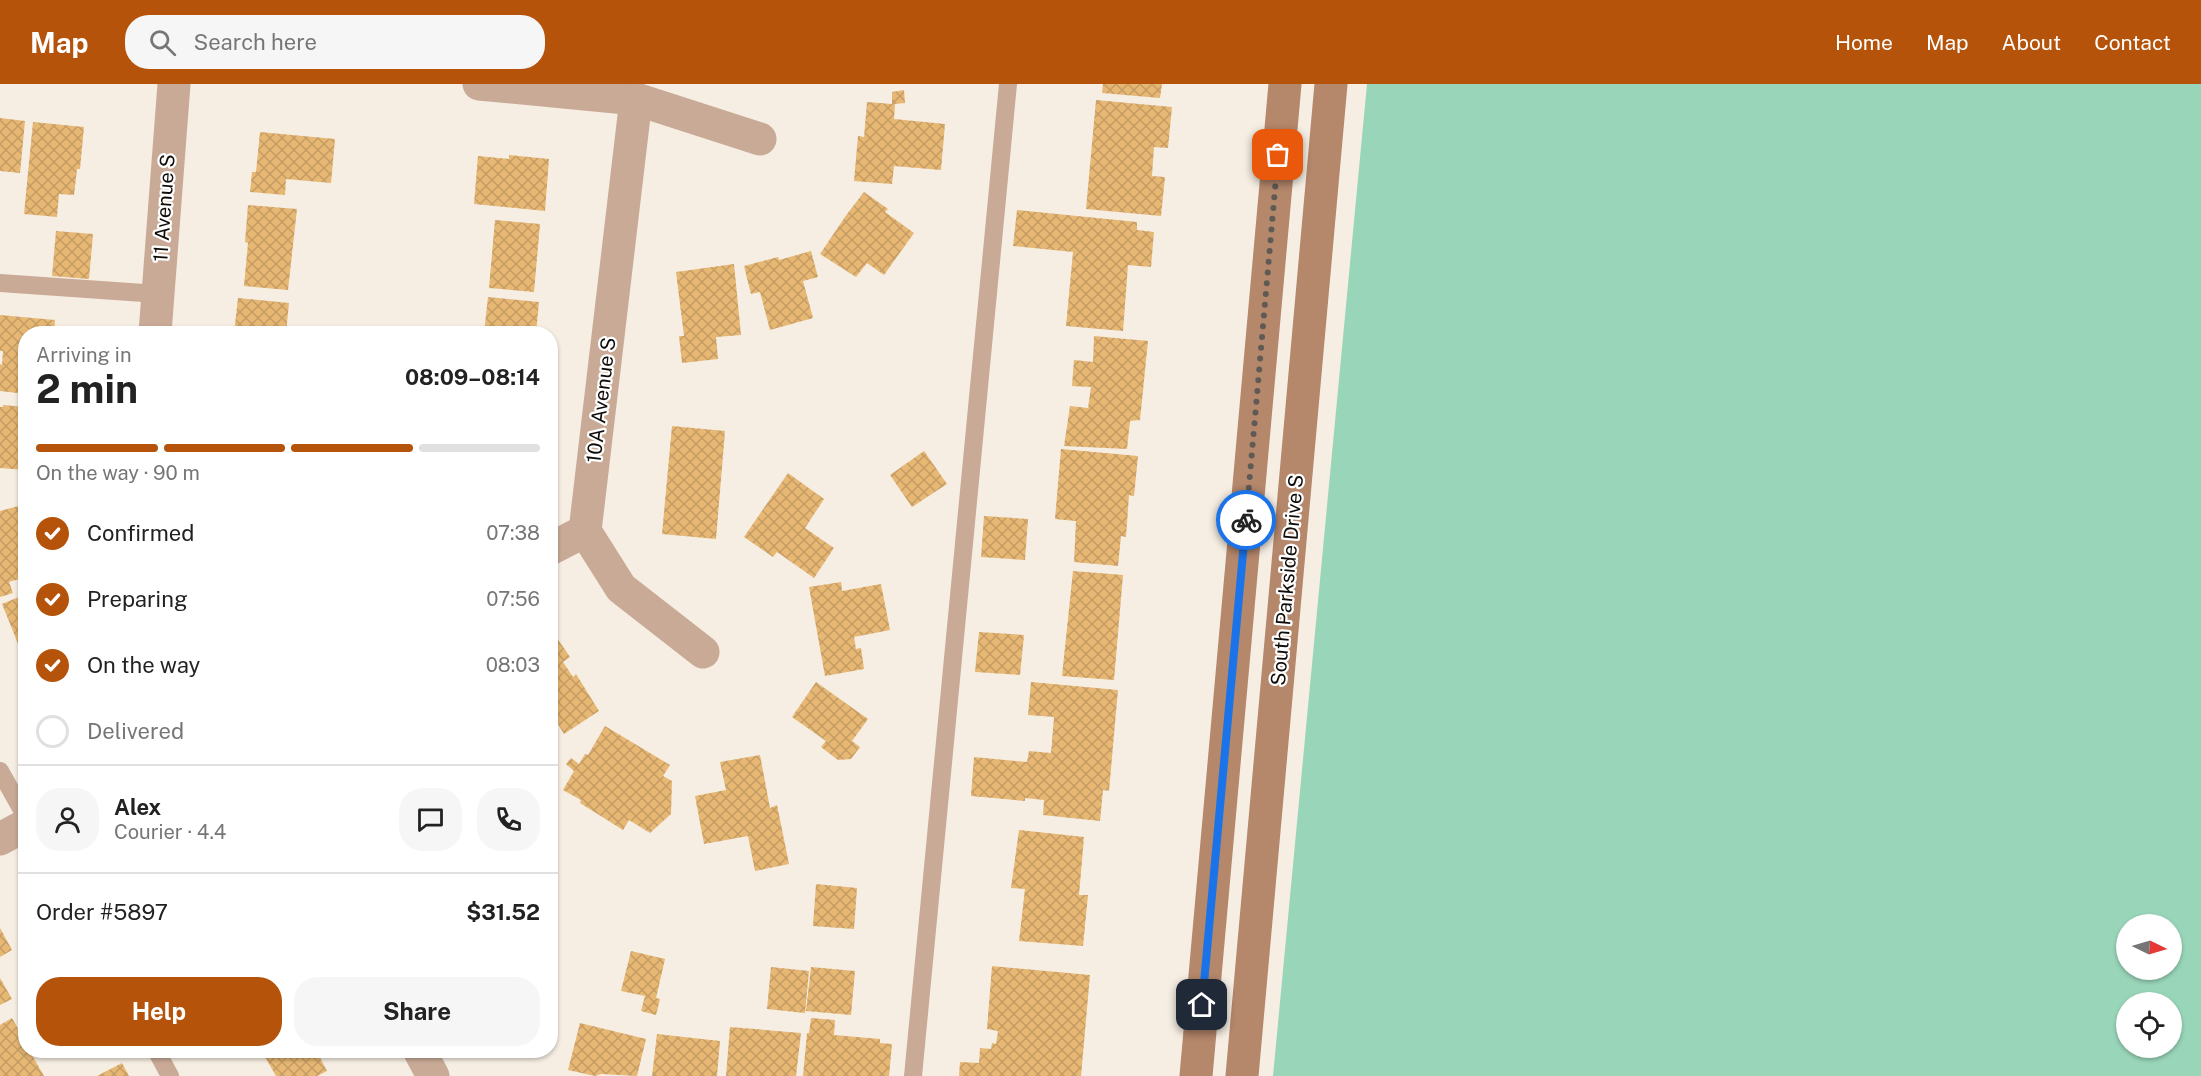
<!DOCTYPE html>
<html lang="en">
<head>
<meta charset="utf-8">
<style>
	:root { --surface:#fff; --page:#f6f6f6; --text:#222; --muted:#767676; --line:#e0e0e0; --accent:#b45309 }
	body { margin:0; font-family:"Public Sans",sans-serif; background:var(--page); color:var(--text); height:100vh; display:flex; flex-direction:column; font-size:22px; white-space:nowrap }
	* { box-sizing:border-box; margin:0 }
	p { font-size:20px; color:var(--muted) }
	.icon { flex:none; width:33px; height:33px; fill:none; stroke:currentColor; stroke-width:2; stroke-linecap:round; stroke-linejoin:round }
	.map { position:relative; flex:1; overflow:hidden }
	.side { position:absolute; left:18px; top:242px; width:540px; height:732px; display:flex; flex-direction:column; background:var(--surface); border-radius:24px; box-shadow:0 2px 4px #0004 }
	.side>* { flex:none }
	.needle { width:39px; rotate:95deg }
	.tools { position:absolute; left:2116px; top:830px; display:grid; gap:12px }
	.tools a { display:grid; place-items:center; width:66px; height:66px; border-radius:50%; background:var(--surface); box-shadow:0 2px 4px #0004; font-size:30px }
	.pin { position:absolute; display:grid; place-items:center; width:51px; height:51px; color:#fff; margin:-26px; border-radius:12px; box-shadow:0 3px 9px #0006 }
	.courier { position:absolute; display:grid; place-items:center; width:60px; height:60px; margin:-30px; border:4px solid #1a73e8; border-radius:50%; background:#fff; color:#222; box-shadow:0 2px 8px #0007 }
	.overview em { font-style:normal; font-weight:700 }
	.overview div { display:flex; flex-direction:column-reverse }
	.overview { display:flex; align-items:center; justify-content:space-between; height:102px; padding:0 18px }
	h1 { font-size:39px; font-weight:700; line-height:45px }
	.bar { display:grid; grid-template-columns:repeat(4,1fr); gap:9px 6px; align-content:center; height:72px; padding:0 18px }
	.bar i { height:8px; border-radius:4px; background:var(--line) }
	.bar .current { background:var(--accent) }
	.bar p { grid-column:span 4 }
	.line { display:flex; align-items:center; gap:15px; padding:0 18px; border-top:2px solid var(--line) }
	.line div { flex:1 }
	.round { display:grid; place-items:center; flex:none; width:63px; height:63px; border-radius:24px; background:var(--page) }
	ol { padding:0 18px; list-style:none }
	li { display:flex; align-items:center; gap:18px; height:66px }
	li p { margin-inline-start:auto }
	li .icon { padding:6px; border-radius:50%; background:var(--accent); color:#fff; stroke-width:4 }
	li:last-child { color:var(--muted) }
	li i { width:33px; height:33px; border:3px solid var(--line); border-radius:50% }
	.action { display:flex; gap:12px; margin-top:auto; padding:12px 18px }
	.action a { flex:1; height:69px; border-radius:24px; background:var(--accent); color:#fff; font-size:24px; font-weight:700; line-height:69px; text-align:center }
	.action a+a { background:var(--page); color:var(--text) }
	header { display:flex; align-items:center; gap:36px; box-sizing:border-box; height:84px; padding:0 30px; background:var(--accent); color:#fff }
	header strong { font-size:28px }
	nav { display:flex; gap:33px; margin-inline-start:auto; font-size:21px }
	.search { width:420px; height:54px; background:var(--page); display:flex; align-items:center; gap:15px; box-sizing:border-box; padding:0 21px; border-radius:24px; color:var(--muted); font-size:22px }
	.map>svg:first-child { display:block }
	.green { fill:#99d5b9; fill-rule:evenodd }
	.building { fill:url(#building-cross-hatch) }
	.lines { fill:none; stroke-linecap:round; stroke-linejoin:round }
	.lane { stroke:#c9aa96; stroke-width:18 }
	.street { stroke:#c9aa96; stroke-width:33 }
	.secondary { stroke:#b5876b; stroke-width:33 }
	.done { stroke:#5f5a55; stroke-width:6; stroke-dasharray:0 10.8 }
	.route { stroke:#1a73e8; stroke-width:8 }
	.labels { text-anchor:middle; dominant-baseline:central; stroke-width:4.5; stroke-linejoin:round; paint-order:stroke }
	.street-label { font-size:20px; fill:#0e0b08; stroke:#fff }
</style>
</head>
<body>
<header>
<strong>Map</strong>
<div class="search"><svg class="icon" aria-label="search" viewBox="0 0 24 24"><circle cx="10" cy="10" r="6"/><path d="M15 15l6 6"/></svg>Search here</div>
<nav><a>Home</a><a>Map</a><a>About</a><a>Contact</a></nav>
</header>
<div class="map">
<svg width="2201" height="992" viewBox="0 0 2201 992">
	<defs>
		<pattern id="building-cross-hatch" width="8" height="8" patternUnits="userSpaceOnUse" patternTransform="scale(1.5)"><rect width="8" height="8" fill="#e7b774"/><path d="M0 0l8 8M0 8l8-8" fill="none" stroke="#c59c63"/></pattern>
	</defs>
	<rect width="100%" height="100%" fill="#f6eee3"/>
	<path class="green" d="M 1367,0 L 2201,0 L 2201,992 L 1273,992 ZM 2127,840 L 2172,840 L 2172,885 L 2127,885 ZM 2127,918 L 2172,918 L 2172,963 L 2127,963 Z"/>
	<g class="building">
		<path d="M 1103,0 L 1162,0 L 1160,14 L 1102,9 Z"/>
		<path d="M 904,6 L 905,19 L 895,20 L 894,35 L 945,40 L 941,86 L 894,82 L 892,100 L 854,97 L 858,52 L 864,53 L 867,18 L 892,20 L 892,8 Z"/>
		<path d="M 1096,16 L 1172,23 L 1168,64 L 1154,63 L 1152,92 L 1165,93 L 1161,132 L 1086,125 Z"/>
		<path d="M 0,34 L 25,37 L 20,89 L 0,87 Z"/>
		<path d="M 33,38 L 84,43 L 80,85 L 77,85 L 74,111 L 59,110 L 57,133 L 24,130 Z"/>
		<path d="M 260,48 L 335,55 L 331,99 L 286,95 L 285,111 L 250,108 L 252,88 L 256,88 Z"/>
		<path d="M 509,71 L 549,75 L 545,127 L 474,120 L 478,72 L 509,75 Z"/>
		<path d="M 864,108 L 888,125 L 885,128 L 914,149 L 884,191 L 867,179 L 856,193 L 820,170 L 847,130 Z"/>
		<path d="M 248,121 L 297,125 L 288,206 L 244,202 L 248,159 L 245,158 Z"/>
		<path d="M 1017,126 L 1137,138 L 1137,146 L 1154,148 L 1151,183 L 1128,181 L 1123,247 L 1066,242 L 1073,168 L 1013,162 Z"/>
		<path d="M 495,136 L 540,140 L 534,208 L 489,204 Z"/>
		<path d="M 56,147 L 93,150 L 89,195 L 52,192 Z"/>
		<path d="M 811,167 L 818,193 L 803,197 L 813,234 L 770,246 L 760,208 L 751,210 L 744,182 L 778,173 L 779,176 Z"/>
		<path d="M 734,180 L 741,251 L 716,253 L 718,275 L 682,279 L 679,252 L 684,252 L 676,188 Z"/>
		<path d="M 488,213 L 539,218 L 536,249 L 484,249 Z"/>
		<path d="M 238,214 L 289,219 L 286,249 L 234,249 Z"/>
		<path d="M 0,231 L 55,236 L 54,249 L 26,249 L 26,310 L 0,307 L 0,280 L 2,281 L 3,267 L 0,267 Z"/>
		<path d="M 1094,252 L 1148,257 L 1140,336 L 1130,337 L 1127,365 L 1064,362 L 1070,322 L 1088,324 L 1091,303 L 1072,302 L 1074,276 L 1093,278 Z"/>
		<path d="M 3,321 L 26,323 L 26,386 L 0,384 L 0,323 L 3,323 Z"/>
		<path d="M 672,342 L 725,347 L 716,455 L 662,450 Z"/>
		<path d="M 1061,365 L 1138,372 L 1134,412 L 1129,411 L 1126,453 L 1121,452 L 1118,482 L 1074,478 L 1076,437 L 1055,435 Z"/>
		<path d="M 924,367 L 947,400 L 912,423 L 890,391 Z"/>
		<path d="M 788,389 L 824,415 L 805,444 L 834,464 L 814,494 L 777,468 L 773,473 L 744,453 Z"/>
		<path d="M 26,420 L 26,493 L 9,498 L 13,509 L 0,513 L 0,427 Z"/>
		<path d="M 984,432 L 1028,435 L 1025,476 L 981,473 Z"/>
		<path d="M 1073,487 L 1123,491 L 1114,596 L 1062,592 Z"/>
		<path d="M 841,498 L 842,507 L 881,500 L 890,546 L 854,553 L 856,565 L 861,564 L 864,585 L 825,592 L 809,503 Z"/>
		<path d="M 26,510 L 26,577 L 25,577 L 2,520 Z"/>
		<path d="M 550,544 L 570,573 L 563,578 L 573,593 L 576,590 L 599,627 L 564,650 L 550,627 Z"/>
		<path d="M 979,548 L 1024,551 L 1020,591 L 975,588 Z"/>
		<path d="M 816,598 L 868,635 L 852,657 L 860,663 L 851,675 L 838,676 L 821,663 L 826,657 L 792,633 Z"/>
		<path d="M 1031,598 L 1118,606 L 1109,707 L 1103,706 L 1100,737 L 1043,731 L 1044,716 L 1025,714 L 1025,717 L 971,712 L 974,673 L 1027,678 L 1029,667 L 1051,669 L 1054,633 L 1028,631 Z"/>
		<path d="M 605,642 L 670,681 L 663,692 L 672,697 L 671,730 L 650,749 L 629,736 L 623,746 L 580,719 L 581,716 L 563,706 L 574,687 L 566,680 L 571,674 L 579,680 L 585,670 L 588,671 Z"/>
		<path d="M 760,671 L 770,724 L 777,721 L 789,780 L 755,787 L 748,752 L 704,760 L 695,712 L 726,706 L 720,678 Z"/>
		<path d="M 1019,746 L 1084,753 L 1079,811 L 1088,811 L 1083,862 L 1019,857 L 1025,805 L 1011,804 Z"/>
		<path d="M 816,800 L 857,804 L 854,845 L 813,842 Z"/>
		<path d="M 0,844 L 12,866 L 0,873 Z"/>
		<path d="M 631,867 L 665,875 L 656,914 L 660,915 L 656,931 L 641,927 L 645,912 L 621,907 Z"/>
		<path d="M 992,882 L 1090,891 L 1081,992 L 959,992 L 960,978 L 979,979 L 980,964 L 991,965 L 992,959 L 996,960 L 998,947 L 987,945 Z"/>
		<path d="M 771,883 L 809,887 L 805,929 L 767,925 Z"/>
		<path d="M 811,883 L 855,887 L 851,931 L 806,927 Z"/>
		<path d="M 0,894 L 12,915 L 0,921 Z"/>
		<path d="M 12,934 L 26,959 L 26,966 L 29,966 L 44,992 L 0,992 L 0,941 Z"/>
		<path d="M 811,934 L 835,936 L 834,951 L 880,955 L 880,959 L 892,960 L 889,992 L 803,992 L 807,949 L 809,949 Z"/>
		<path d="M 580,939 L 646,955 L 637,992 L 601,990 L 595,992 L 568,986 Z"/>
		<path d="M 730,943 L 801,949 L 796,992 L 726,992 Z"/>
		<path d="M 657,950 L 720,957 L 717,992 L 652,992 Z"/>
		<path d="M 261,966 L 316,966 L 327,987 L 317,992 L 276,992 Z"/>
		<path d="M 122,979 L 129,992 L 97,992 Z"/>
	</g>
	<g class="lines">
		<g class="lane">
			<path d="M 0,199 L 158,210"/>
			<path d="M 0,687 L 26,733"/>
			<path d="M 156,966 L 170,992"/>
			<path d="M 913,992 L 1008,0"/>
		</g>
		<g class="street">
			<path d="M 479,0 L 636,15 L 760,55"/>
			<path d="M 636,15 L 585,447 L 621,504 L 703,568"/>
			<path d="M 155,249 L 174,0"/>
			<path d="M 550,465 L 585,447"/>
			<path d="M 0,755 L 26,741"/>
			<path d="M 419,966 L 433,992"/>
		</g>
		<g class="secondary">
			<path d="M 1196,992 L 1285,0"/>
			<path d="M 1242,992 L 1331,0"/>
		</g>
	</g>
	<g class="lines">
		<path class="done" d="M 1246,436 L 1278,71"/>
		<path class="route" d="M 1202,921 L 1246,436"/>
	</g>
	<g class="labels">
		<g class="street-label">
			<text transform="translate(164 124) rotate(-86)">11 Avenue S</text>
			<text transform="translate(601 316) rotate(-83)">10A Avenue S</text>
			<text transform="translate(1287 496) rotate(-85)">South Parkside Drive S</text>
		</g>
	</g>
</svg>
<div class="tools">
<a><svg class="needle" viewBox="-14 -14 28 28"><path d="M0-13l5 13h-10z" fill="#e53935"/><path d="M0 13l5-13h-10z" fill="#767676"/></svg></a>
<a><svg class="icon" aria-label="locate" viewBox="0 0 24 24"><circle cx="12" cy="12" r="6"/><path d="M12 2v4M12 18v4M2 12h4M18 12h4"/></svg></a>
</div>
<div class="pin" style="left:1278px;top:71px;background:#ea580c"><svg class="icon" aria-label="bag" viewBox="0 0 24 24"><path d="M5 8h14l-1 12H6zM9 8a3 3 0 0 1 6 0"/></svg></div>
<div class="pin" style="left:1202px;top:921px;background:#1f2937"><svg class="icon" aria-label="home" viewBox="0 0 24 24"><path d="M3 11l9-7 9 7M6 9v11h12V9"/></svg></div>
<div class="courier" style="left:1246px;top:436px"><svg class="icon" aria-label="bike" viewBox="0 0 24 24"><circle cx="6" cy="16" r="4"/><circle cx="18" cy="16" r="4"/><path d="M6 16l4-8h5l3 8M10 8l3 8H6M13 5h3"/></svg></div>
<section class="side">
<div class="overview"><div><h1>2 min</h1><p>Arriving in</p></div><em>08:09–08:14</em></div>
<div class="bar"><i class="current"></i><i class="current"></i><i class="current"></i><i></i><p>On the way · 90 m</p></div>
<ol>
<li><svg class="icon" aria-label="check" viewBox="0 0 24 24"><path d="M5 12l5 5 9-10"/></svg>Confirmed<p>07:38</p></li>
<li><svg class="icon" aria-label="check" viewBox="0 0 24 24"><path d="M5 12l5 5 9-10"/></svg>Preparing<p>07:56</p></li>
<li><svg class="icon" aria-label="check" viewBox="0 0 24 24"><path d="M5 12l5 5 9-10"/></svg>On the way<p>08:03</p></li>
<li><i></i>Delivered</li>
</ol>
<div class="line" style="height:108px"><a class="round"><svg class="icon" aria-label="person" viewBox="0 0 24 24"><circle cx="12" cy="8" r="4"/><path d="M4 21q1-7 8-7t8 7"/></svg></a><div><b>Alex</b><p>Courier · 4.4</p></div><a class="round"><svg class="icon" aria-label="chat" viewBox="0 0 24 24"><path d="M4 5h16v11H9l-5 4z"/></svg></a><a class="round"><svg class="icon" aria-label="phone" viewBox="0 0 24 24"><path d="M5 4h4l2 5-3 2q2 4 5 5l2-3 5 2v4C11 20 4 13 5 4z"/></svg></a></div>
<div class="line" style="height:78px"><div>Order #5897</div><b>$31.52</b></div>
<div class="action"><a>Help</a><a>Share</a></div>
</section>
</div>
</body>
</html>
